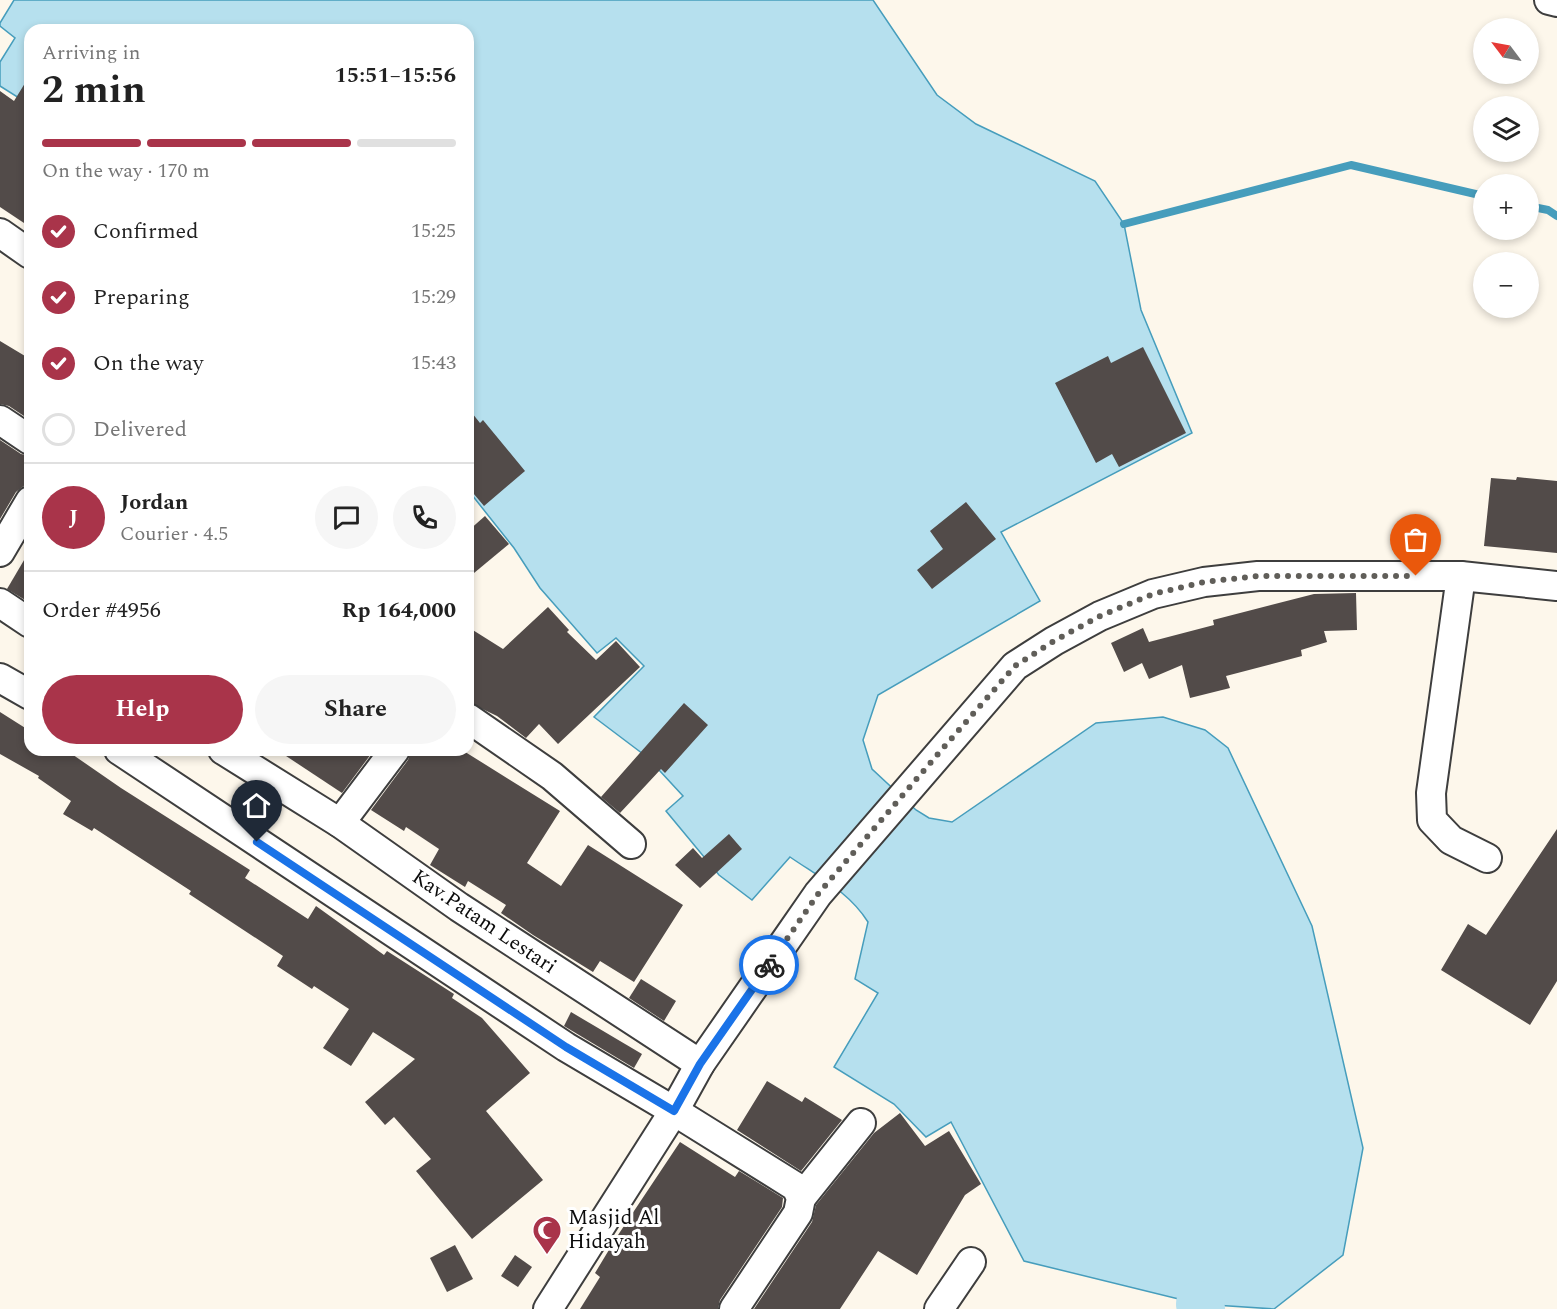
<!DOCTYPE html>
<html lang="en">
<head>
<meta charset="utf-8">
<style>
	:root { --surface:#fff; --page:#f6f6f6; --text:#222; --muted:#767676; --line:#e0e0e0; --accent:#a9344a }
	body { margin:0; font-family:Spectral,serif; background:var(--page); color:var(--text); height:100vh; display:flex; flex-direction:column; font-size:22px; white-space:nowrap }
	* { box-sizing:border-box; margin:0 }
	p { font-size:20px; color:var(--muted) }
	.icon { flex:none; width:33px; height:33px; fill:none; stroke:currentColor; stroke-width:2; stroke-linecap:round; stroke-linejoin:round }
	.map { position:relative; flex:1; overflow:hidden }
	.panel { position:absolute; left:24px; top:24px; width:450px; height:732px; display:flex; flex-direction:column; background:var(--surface); border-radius:18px; box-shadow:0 3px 9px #0003 }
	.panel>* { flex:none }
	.needle { width:39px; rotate:302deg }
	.fabs { position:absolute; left:1473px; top:18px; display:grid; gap:12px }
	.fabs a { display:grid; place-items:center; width:66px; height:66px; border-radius:50%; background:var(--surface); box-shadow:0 3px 9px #0003; font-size:30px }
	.pin { position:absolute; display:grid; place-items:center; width:51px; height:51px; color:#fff; margin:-62px -26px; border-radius:50% 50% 50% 0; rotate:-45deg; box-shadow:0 0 6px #0007 }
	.pin .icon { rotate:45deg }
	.courier { position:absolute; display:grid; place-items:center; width:60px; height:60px; margin:-30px; border:4px solid #1a73e8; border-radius:50%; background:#fff; color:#222; box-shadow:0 2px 8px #0007 }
	.headline em { font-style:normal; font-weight:700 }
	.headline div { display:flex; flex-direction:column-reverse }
	.headline { display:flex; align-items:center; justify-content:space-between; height:102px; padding:0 18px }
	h1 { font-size:39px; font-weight:700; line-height:45px }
	.bar { display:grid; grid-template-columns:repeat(4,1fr); gap:9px 6px; align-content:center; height:72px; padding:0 18px }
	.bar i { height:8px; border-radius:4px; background:var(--line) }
	.bar .current { background:var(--accent) }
	.bar p { grid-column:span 4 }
	.line { display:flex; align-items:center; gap:15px; padding:0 18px; border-top:2px solid var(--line) }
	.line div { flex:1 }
	.round { display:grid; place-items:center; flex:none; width:63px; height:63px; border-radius:32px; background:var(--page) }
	ol { padding:0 18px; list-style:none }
	li { display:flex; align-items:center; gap:18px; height:66px }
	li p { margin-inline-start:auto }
	li .icon { padding:6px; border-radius:50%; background:var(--accent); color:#fff; stroke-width:4 }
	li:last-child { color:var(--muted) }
	li i { width:33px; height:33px; border:3px solid var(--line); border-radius:50% }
	.primary-button { display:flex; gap:12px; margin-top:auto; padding:12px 18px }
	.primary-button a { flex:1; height:69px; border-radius:36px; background:var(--accent); color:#fff; font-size:24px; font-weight:700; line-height:69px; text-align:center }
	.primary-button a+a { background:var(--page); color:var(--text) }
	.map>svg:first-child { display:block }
	.water { fill:#b6e0ee; stroke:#469dbc; stroke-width:1.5 }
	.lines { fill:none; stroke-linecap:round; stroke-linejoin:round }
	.stream { stroke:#469dbc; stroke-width:8 }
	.river { stroke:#b6e0ee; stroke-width:46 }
	.building { fill:#524b49 }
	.minor-casing { stroke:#3e3e3e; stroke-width:32 }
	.minor { stroke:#fff; stroke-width:28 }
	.done { stroke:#605e59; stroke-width:6; stroke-dasharray:0 10.8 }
	.route { stroke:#1a73e8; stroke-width:8 }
	.labels { text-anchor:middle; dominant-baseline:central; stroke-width:6; stroke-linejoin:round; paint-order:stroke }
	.street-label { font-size:21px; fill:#0b0b0b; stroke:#fff }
	.poi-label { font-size:21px; fill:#0b0b0b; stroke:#fff; text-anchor:start }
</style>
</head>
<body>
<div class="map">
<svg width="1557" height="1309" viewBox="0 0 1557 1309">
	<rect width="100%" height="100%" fill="#fdf7eb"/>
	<path class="water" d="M 14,0 L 873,0 L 937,95 L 976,124 L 1095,181 L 1124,224 L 1141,310 L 1192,433 L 1001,532 L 1040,601 L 878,695 L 863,740 L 872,769 L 916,810 L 929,818 L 952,822 L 1096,723 L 1163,717 L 1205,730 L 1228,748 L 1312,926 L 1363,1148 L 1343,1255 L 1274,1309 L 1199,1304 L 1024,1261 L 951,1122 L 926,1137 L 894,1104 L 834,1067 L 878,993 L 855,979 L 868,922 C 849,892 819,877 790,857 L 752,900 L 719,875 L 666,811 L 683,796 L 647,757 L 594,717 L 644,666 L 616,638 L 597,653 L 540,588 L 514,548 L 468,490 L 468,30 L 30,30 L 30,105 L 0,86 L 0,62 L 15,38 L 0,26 L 0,23 Z"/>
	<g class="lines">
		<g class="stream">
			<path d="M 1528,206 L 1548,210 L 1557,216"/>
			<path d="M 1124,224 L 1351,165 L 1484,196"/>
		</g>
		<path class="river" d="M 1199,1304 L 1202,1309"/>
	</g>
	<g class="building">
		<path d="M 30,75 L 30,227 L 0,207 L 0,91 L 14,101 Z"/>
		<path d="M 0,341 L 30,359 L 30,420 L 9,406 L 0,404 Z"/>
		<path d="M 1143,347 L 1186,433 L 1119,467 L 1112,454 L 1096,463 L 1055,383 L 1108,356 L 1111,363 Z"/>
		<path d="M 468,408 L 480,423 L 483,420 L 525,471 L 484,506 L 468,487 Z"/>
		<path d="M 0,440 L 21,454 L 30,456 L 30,481 L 16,492 L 0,519 Z"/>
		<path d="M 1517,477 L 1557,481 L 1557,553 L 1484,546 L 1491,478 L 1516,480 Z"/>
		<path d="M 966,502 L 996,539 L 932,589 L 917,570 L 943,549 L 930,531 Z"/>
		<path d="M 485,516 L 509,544 L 468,578 L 468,531 Z"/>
		<path d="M 30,550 L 30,603 L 7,589 Z"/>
		<path d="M 1356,593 L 1357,630 L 1324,631 L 1327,642 L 1301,650 L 1302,656 L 1226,676 L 1230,688 L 1190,698 L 1182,665 L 1149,679 L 1142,663 L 1124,672 L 1111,643 L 1143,628 L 1149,642 L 1214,625 L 1213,620 L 1314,594 Z"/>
		<path d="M 548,607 L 569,630 L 567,632 L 596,660 L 616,641 L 640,667 L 558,744 L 539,724 L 526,738 L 497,716 L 468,702 L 468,627 L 503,649 Z"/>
		<path d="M 684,703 L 708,725 L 665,773 L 661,769 L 620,813 L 601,797 Z"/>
		<path d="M 0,712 L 30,731 L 30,750 L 66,750 L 121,788 L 250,870 L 245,878 L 308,919 L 316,906 L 384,955 L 387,951 L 454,994 L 452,998 L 482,1018 L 530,1073 L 486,1111 L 543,1180 L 472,1239 L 416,1171 L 431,1159 L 394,1117 L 385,1125 L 365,1102 L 415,1059 L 373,1032 L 351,1066 L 323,1048 L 349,1009 L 314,986 L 312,989 L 277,966 L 283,956 L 189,894 L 191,891 L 94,828 L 92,831 L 63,814 L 71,801 L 38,778 L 39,776 L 0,754 Z"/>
		<path d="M 277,750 L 364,750 L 371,754 L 342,793 Z"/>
		<path d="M 411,750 L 462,750 L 560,811 L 527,863 L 561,886 L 588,845 L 683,905 L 634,982 L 600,961 L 593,972 L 533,935 L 501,913 L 506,905 L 468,881 L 465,887 L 430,865 L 439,849 L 406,827 L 404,831 L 371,810 L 408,760 Z"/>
		<path d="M 1557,829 L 1557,981 L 1530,1025 L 1441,970 L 1468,924 L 1486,935 Z"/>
		<path d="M 729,834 L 742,849 L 700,888 L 675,865 L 693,848 L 702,858 Z"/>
		<path d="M 641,979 L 676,1001 L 664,1021 L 629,998 Z"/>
		<path d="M 571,1012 L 642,1054 L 634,1068 L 564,1026 Z"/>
		<path d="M 767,1081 L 802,1102 L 805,1097 L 842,1120 L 801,1171 L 737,1130 Z"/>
		<path d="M 900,1113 L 925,1146 L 949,1131 L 981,1184 L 965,1195 L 917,1275 L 878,1251 L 840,1309 L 754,1309 L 812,1222 L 816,1205 L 874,1133 Z"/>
		<path d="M 680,1142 L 735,1177 L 739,1171 L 783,1198 L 782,1207 L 720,1300 L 718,1309 L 580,1309 L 600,1277 L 595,1273 L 618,1235 Z"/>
		<path d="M 455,1245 L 473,1279 L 447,1292 L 430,1258 Z"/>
		<path d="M 515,1255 L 532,1267 L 518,1287 L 501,1276 Z"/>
	</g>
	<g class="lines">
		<g class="minor-casing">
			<g id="minor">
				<path d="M 1549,0 L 1557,2"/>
				<path d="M 0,233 L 30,254"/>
				<path d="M 0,420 L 30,440"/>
				<path d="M 0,552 L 30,501"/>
				<path d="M 1461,576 L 1431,793 L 1432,820 L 1451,840 L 1487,858"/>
				<path d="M 0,603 L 30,623"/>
				<path d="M 0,678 L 30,695"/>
				<path d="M 468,718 L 552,776 L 631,844"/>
				<path d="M 119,750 L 566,1047 L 674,1111 L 796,1187 L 801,1198 L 798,1213 L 734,1309"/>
				<path d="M 223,750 L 340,823 L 459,907 L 700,1064"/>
				<path d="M 340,823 L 395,750"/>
				<path d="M 801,1198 L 861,1123"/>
				<path d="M 548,1309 L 674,1111 L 700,1064 L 818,894 L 1015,666 L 1054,641 L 1100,616 L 1153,594 L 1204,582 L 1258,576 L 1461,576 L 1557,586"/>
				<path d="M 939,1309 L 971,1262"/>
			</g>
		</g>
		<use href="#minor" class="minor"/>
	</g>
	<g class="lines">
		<path class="done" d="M 769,965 L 818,894 L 938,754 L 1015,666 L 1054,641 L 1100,616 L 1153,594 L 1204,582 L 1258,576 L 1416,576"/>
		<path class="route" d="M 257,842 L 566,1047 L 674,1111 L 700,1064 L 769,965"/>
	</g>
	<defs>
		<g id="mosque-pin" transform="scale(1.5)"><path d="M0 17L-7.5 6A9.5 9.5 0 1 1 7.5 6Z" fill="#a9344a" stroke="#fff"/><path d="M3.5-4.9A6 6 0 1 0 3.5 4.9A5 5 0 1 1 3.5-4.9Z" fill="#fff"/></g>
	</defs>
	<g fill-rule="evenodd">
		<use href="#mosque-pin" x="547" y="1230"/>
	</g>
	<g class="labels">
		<g class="street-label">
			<text transform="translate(484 922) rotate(34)">Kav.Patam Lestari</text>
		</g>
		<g class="poi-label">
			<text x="568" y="1218">Masjid Al<tspan x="568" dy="24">Hidayah</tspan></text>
		</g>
	</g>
</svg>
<div class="fabs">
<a><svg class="needle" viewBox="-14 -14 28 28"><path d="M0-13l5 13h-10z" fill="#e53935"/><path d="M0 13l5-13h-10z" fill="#767676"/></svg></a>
<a><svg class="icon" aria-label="layers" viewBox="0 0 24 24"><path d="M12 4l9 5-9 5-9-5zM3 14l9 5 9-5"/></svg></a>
<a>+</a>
<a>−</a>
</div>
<div class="pin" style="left:1416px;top:576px;background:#ea580c"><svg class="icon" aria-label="bag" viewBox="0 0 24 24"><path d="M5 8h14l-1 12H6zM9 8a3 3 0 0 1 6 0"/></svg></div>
<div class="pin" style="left:257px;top:842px;background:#1f2937"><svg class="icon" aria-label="home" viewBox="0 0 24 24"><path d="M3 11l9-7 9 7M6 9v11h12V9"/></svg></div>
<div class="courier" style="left:769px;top:965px"><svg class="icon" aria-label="bike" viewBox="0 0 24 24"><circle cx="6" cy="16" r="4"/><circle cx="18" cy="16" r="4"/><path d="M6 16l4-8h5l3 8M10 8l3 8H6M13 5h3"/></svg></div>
<section class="panel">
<div class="headline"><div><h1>2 min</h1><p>Arriving in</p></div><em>15:51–15:56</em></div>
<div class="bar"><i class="current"></i><i class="current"></i><i class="current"></i><i></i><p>On the way · 170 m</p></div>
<ol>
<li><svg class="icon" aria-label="check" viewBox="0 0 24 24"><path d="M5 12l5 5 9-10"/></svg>Confirmed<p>15:25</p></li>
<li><svg class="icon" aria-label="check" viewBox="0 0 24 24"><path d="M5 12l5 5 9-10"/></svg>Preparing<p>15:29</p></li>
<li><svg class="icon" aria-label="check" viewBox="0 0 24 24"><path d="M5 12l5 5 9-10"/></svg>On the way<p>15:43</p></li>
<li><i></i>Delivered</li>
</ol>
<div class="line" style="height:108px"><b class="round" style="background:var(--accent);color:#fff">J</b><div><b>Jordan</b><p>Courier · 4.5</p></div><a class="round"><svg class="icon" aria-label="chat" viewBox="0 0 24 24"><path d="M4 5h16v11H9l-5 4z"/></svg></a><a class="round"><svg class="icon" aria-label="phone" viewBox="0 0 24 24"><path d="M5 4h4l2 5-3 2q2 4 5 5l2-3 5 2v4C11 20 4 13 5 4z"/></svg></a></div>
<div class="line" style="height:78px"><div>Order #4956</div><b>Rp 164,000</b></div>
<div class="primary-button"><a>Help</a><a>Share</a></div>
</section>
</div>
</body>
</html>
